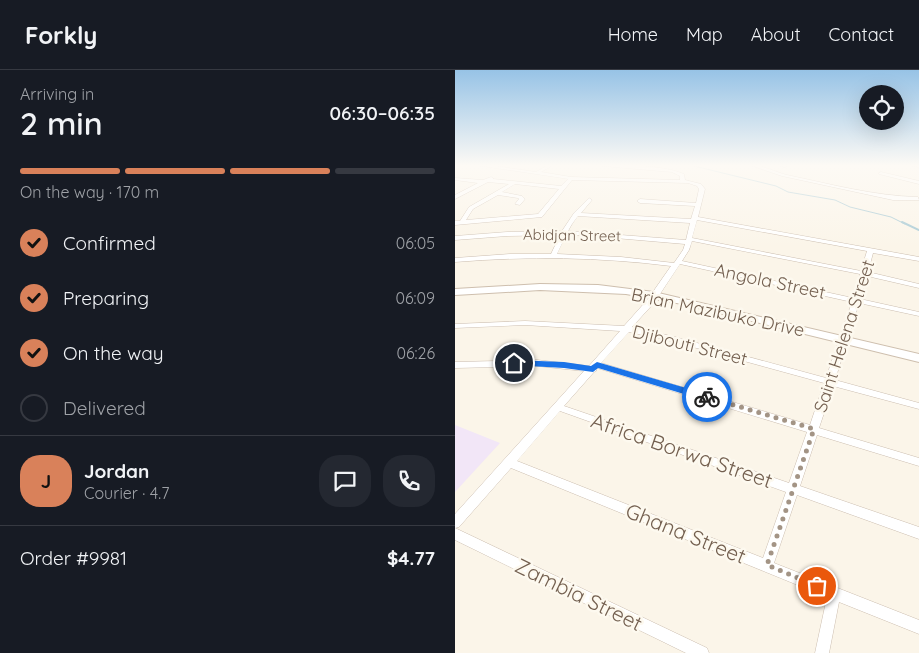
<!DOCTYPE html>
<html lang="en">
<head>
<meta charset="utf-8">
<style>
	:root { --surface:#171b24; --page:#242831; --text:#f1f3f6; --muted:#9ea1a6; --line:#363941; --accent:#d9815a }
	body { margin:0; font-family:Quicksand,sans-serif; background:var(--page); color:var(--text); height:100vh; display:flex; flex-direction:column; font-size:19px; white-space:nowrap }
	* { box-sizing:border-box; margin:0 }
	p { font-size:16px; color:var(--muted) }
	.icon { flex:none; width:28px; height:28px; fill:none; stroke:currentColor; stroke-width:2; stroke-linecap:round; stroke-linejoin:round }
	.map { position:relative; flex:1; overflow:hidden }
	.side { display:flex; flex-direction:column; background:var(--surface); width:455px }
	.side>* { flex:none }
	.buttons { position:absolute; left:404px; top:15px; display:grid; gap:10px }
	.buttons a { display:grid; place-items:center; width:45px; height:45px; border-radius:50%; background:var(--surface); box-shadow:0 5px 20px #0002; font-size:25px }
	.pin { position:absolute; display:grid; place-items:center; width:42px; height:42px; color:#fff; margin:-21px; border:2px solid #fff; border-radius:50%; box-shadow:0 1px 5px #0007 }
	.courier { position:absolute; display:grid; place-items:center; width:50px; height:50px; margin:-25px; border:4px solid #1a73e8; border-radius:50%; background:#fff; color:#222; box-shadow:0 1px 6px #0007 }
	.overview em { font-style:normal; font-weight:600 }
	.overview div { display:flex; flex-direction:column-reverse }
	.overview { display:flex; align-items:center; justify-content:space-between; height:85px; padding:0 20px }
	h1 { font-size:32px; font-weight:600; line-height:38px }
	.bar { display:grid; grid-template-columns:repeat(4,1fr); gap:8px 5px; align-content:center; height:60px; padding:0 20px }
	.bar i { height:6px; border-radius:4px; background:var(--line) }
	.bar .on { background:var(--accent) }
	.bar p { grid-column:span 4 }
	.line { display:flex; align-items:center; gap:12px; padding:0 20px; border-top:1px solid var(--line) }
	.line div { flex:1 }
	.round { display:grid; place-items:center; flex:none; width:52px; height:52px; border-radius:20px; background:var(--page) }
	ol { padding:0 20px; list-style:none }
	li { display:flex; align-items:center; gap:15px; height:55px }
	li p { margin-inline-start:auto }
	li .icon { padding:5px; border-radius:50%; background:var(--accent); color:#111; stroke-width:4 }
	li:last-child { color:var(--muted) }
	li i { width:28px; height:28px; border:2px solid var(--line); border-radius:50% }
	header { display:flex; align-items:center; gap:30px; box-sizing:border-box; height:70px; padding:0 25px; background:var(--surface); border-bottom:1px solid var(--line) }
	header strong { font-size:24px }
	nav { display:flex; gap:28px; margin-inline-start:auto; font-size:18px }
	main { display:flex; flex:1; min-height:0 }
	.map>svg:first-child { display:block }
	.education { fill:#f2e6f7 }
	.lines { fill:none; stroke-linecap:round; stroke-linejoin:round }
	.stream-far1 { stroke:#a6c9d4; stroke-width:1 }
	.stream { stroke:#a6c9d4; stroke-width:2 }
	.street-casing { stroke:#ccbeb0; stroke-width:1 }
	.secondary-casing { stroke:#cebfae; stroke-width:2 }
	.street { fill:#fff; fill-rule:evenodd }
	.secondary { fill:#fff; fill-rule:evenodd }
	.route { fill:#1a73e8 }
	.done { stroke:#a39485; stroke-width:5; stroke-dasharray:0 9 }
	.labels { text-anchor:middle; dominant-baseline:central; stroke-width:5; stroke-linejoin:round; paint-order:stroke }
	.far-street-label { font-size:15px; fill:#735f4f; stroke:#fdf9ef }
	.street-label { font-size:18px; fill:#735f4f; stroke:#fdf9ef }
	.near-street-label { font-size:21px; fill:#735f4f; stroke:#fdf9ef }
</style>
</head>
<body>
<header>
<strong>Forkly</strong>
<nav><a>Home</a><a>Map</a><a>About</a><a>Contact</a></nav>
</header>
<main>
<section class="side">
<div class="overview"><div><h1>2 min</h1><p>Arriving in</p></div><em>06:30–06:35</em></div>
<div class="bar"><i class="on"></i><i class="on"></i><i class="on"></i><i></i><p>On the way · 170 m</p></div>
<ol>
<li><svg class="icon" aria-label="check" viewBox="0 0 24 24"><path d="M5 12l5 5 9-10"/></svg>Confirmed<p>06:05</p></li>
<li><svg class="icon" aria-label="check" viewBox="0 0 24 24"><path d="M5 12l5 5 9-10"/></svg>Preparing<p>06:09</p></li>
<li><svg class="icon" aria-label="check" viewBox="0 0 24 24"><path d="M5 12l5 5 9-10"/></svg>On the way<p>06:26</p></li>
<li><i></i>Delivered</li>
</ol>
<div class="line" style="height:90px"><b class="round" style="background:var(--accent);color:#111">J</b><div><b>Jordan</b><p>Courier · 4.7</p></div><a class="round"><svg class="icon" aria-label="chat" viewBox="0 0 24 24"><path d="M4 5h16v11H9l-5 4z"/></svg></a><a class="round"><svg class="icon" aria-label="phone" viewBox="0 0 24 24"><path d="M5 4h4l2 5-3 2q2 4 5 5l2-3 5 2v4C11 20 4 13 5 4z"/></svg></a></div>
<div class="line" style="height:65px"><div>Order #9981</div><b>$4.77</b></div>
</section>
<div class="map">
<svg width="464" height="583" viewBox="0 0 464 583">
	<rect width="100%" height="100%" fill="#fbf5e9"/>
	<path class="education" d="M 0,355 L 45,373 L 0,422 Z"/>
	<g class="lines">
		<path class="stream-far1" d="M 235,95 L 321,116 L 333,122 L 380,130 L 395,137 L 436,147 L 450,154"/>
		<path class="stream" d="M 447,152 L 464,160"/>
		<g class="street-casing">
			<g id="street">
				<path d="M 21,95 L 33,95 L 81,102 L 93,95 L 98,95 L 86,102 L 116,107 L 225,110 L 225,106 L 217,102 L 148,96 L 146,95 C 169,95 208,95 229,104 L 230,110 L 246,114 L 250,119 L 243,147 L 464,187 L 464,191 L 418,183 L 413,202 L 464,214 L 464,218 L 412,206 L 405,229 L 464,242 L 464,246 L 404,233 L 380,310 L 464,333 L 464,339 L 378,316 L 364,358 L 464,388 L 464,396 L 362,365 L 345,416 L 464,457 L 464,469 L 342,425 L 319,493 L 464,550 L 464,564 L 384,532 L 374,583 L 360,583 L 372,527 L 56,398 L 4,457 L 0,458 L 252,578 L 254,583 L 231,583 L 0,470 L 0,444 L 129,301 L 82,296 L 0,298 L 0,292 L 82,290 L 134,296 L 165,261 L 70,255 L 0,258 L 0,254 L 70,251 L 169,256 L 193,229 L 216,196 C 144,187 73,186 0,192 L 0,188 L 55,184 L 96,184 L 105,165 L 52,166 L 0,170 L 0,166 L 52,162 L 107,161 L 119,143 L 134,128 L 137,130 L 126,143 L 236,149 L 240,136 L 185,133 L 182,131 L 185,129 L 241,133 L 244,119 L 242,116 L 233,113 L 117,110 L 87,147 L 0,155 L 0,151 L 5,151 L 14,137 L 54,114 L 33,112 L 0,129 L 0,125 L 23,113 L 0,110 L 0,108 L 28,110 L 36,107 L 38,108 L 38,109 L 106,116 L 113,109 ZM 60,114 L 104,119 L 83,144 L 11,150 L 18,139 L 43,125 L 63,128 L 64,129 L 60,134 L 65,135 L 70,129 L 67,126 L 47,122 ZM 123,146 L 235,153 L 231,170 L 113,161 L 117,154 ZM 242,150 L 412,181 L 406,201 L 237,168 ZM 111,165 L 125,165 L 230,174 L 228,180 L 219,193 L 166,187 L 102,184 ZM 237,171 L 405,204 L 398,228 L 227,191 L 234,180 ZM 225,194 L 397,232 L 371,308 L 220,267 L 177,257 L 199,233 ZM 174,262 L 216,271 L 369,313 L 355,355 L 146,293 ZM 142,298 L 352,362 L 334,413 L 109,336 L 139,302 L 141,301 ZM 105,341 L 331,422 L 308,488 L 62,391 Z"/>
				<path d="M 295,95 C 308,95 320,102 332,105 C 375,114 419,126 463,127 L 464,130 L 438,130 L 327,106 Z"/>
				<path d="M 323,95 L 332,95 L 332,96 L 330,97 Z"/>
				<path d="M 458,95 L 464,95 L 464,97 L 458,96 Z"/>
				<path d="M 426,102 L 464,111 L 464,114 L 424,104 L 424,103 Z"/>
			</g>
		</g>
		<g class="secondary-casing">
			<path id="secondary" d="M 85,214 L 143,215 L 199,222 L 464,284 L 464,292 L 227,234 L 171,224 L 85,220 L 0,225 L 0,219 Z"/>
		</g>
		<use href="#street" class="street"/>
		<use href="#secondary" class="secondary"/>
	</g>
	<linearGradient id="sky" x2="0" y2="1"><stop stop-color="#97c3e6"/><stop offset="0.54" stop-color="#fdfaf5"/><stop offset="1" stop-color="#fdfaf5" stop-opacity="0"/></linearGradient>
	<rect width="464" height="177" fill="url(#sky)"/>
	<path class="route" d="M 59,290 L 109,292 L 136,296 L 142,292 L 255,325 L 256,327 L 252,331 L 143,298 L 138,302 L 109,298 L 56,295 L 55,293 Z"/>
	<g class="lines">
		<path class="done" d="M 252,327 L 359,359 L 312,495 L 362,516"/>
	</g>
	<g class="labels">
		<g class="far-street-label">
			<text transform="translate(117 165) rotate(1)">Abidjan Street</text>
		</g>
		<g class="street-label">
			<text transform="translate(315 211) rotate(12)">Angola Street</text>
			<text transform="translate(263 242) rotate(12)">Brian Mazibuko Drive</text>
			<text transform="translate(389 266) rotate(-72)">Saint Helena Street</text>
			<text transform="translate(235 275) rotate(14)">Djibouti Street</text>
		</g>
		<g class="near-street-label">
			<text transform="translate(227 380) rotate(19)">Africa Borwa Street</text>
			<text transform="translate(231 463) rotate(22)">Ghana Street</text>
			<text transform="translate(124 524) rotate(26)">Zambia Street</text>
		</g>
	</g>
</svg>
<div class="buttons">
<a><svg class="icon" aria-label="locate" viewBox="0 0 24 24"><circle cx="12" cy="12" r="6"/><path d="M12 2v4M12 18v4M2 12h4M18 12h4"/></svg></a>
</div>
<div class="pin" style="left:362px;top:516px;background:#ea580c"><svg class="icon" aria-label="bag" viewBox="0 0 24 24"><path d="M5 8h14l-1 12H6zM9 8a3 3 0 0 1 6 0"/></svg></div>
<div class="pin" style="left:59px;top:293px;background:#1f2937"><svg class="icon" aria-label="home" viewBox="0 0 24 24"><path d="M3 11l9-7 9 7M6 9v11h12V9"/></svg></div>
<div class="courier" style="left:252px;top:327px"><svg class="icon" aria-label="bike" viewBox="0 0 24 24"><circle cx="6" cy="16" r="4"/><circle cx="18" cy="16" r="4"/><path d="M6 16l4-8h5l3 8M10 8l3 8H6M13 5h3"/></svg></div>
</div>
</main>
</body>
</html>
